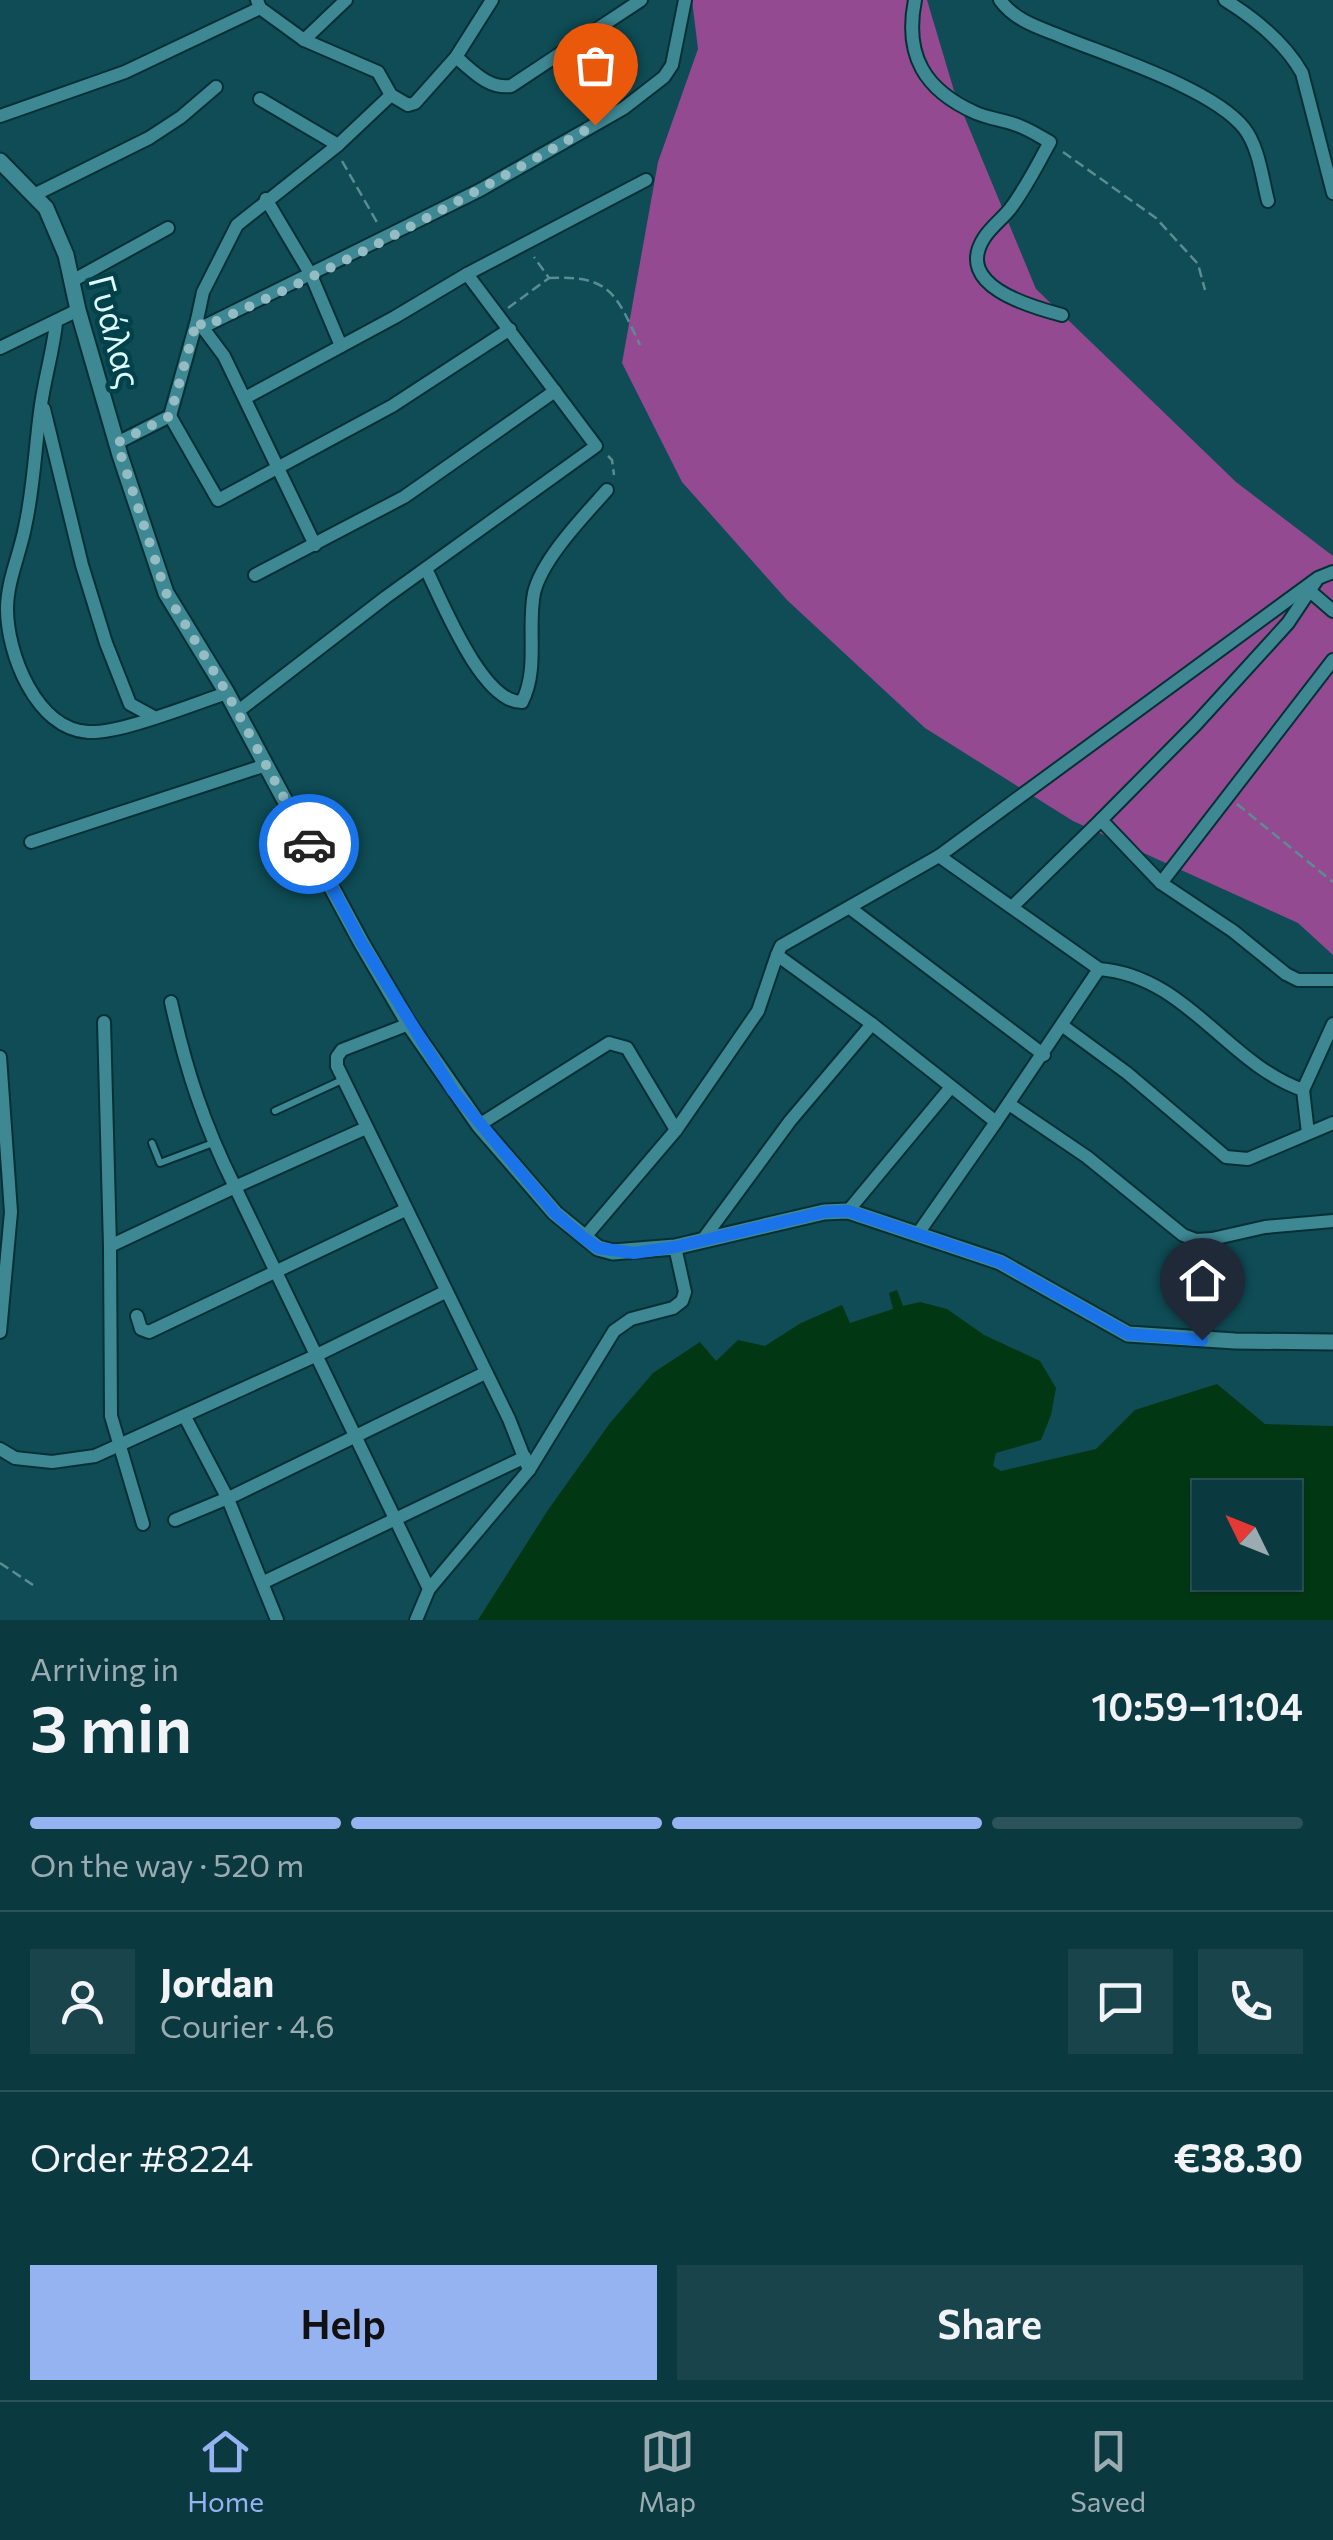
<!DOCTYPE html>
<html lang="en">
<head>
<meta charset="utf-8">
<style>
	:root { --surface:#0b3940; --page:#19444b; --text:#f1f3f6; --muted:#9aacb1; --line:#2b5359; --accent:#95b2f1 }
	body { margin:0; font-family:Commissioner,sans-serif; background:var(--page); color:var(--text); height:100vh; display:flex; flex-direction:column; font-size:38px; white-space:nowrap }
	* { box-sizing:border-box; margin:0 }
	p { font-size:32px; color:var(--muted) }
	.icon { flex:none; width:55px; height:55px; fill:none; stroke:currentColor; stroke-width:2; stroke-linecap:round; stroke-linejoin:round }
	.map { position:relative; height:1620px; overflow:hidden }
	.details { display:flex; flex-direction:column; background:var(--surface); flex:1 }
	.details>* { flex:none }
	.needle { width:65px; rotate:313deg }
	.fabs { position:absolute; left:1192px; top:1480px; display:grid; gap:20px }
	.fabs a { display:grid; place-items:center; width:110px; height:110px; border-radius:0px; background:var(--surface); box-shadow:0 2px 8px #0004,0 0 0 2px var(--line); font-size:50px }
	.pin { position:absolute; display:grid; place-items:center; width:85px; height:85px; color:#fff; margin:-102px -42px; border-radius:50% 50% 50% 0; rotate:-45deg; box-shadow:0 0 10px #0007 }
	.pin .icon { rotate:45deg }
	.courier { position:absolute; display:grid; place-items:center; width:100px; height:100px; margin:-50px; border:8px solid #1a73e8; border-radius:50%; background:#fff; color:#222; box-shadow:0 2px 12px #0007 }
	.headline em { font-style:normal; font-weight:600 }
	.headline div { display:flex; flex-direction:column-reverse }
	.headline { display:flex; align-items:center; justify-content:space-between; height:170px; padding:0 30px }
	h1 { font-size:65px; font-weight:600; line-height:75px }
	.bar { display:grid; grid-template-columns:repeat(4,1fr); gap:15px 10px; align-content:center; height:120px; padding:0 30px }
	.bar i { height:12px; border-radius:8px; background:var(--line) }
	.bar .active { background:var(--accent) }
	.bar p { grid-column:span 4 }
	.line { display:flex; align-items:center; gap:25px; padding:0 30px; border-top:2px solid var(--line) }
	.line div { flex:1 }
	.round { display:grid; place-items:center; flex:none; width:105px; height:105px; border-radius:0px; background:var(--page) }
	.button { display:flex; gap:20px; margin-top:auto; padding:20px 30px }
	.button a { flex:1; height:115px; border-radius:0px; background:var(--accent); color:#111; font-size:40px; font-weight:600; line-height:115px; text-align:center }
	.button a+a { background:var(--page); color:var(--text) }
	.tab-bar { display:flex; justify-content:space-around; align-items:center; height:140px; border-top:2px solid var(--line); background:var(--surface); font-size:28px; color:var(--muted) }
	.tab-bar a { display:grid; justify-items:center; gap:5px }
	.tab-bar .active { color:var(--accent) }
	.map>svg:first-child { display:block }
	.forest { fill:#944a90 }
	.water { fill:#023714; fill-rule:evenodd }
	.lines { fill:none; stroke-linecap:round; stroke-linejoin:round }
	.service-casing { stroke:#063036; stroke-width:10 }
	.minor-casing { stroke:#063036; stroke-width:16 }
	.tertiary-casing { stroke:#063036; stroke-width:19 }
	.path { stroke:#5b8c93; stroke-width:2.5; stroke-dasharray:10 5; stroke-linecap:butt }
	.service { stroke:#3e8894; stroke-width:6 }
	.minor { stroke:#3e8894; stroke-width:12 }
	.tertiary { stroke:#3e8894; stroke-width:15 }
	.done { stroke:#95bcc3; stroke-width:10; stroke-dasharray:0 18 }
	.route { stroke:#1a73e8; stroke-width:12 }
	.labels { text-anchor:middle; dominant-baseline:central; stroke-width:9; stroke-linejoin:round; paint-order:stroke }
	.street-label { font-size:35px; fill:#ddf9fe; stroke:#00414a }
</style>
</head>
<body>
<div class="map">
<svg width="1333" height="1620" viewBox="0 0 1333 1620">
	<rect width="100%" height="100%" fill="#0f4c55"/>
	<path class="forest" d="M 692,0 L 927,0 L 955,94 L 1036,289 L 1236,482 L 1333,556 L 1333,955 L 1298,923 L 1073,821 L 925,728 L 787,600 L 682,482 L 622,363 L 658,162 L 698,49 Z"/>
	<path class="water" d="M 897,1290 L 903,1306 L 920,1302 L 947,1309 L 984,1335 L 1040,1361 L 1056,1388 L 1051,1415 L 1041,1440 L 996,1453 L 993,1466 L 1001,1471 L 1096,1449 L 1135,1410 L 1217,1384 L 1265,1424 L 1333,1426 L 1333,1620 L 478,1620 L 548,1510 L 610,1423 L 653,1373 L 700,1342 L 716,1361 L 738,1340 L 765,1346 L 801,1323 L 842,1305 L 850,1323 L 893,1309 L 889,1293 ZM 1210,1498 L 1285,1498 L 1285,1572 L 1210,1572 Z"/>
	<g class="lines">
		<g class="service-casing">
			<g id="service">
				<path d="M 275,1111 L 342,1080"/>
				<path d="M 152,1143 L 160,1163 L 213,1143"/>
			</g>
		</g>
		<g class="minor-casing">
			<g id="minor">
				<path d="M 257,0 L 260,8 L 304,40 L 378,72 L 391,95 L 408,105 L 415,103 L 456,57 L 492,0"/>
				<path d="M 915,0 C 904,55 924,90 976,113 C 988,118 1002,120 1014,124 C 1027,128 1039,136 1050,142 C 1037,165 1026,188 1010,209 C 1002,219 991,227 984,238 C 954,285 1028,306 1062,315"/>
				<path d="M 1000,0 C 1016,22 1041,28 1065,38 C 1112,57 1213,89 1244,128 C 1259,147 1262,178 1268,201"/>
				<path d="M 1225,0 C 1254,18 1285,43 1302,73 L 1333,193"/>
				<path d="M 304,40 L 346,0"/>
				<path d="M 456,57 C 473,71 488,89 511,86 L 641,0"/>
				<path d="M 260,99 L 338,145"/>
				<path d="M 0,116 L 125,72 L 260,8"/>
				<path d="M 36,194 L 149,138 L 181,117 L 216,87"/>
				<path d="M 266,199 L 311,275 L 341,346"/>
				<path d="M 72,281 L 168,228"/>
				<path d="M 56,323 C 53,351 45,377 41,405 C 35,446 34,487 25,527 C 20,554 7,581 7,609 C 7,653 36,729 88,732 C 120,734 193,704 227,693"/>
				<path d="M 203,327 L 480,190 L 624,108 L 664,77 L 672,65 L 685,0"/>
				<path d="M 0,348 L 78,310"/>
				<path d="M 245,398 L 395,317 L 467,274 L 646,180"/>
				<path d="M 44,409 L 82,565 L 106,643 L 130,704 L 152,716"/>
				<path d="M 170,416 L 218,500 L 392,406 L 510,329"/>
				<path d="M 117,443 L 170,416 L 197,320"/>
				<path d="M 315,545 L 224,356 L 197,320 L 203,292 L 237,225 L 338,145 L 391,95"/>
				<path d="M 426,569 C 442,601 482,703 522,702 C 539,669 527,629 534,593 C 542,559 584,516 607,490"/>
				<path d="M 255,575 L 404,497 L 555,391"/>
				<path d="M 1316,581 L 1288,623 L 1196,724 L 1101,820 L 1161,883 L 1233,931 L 1286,974 L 1298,980 L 1333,980"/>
				<path d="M 1311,592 L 1333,611"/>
				<path d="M 237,712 L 386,597 L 596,446 L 467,274"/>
				<path d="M 31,842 L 266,765"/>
				<path d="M 939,856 L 1099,969 L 996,1122"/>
				<path d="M 1161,883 L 1333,660"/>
				<path d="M 1012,907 L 1101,820"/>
				<path d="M 850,908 L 1044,1055"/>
				<path d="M 1099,969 C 1187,976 1226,1063 1303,1090 L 1308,1133"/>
				<path d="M 171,1002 C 186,1070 204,1125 235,1187 L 366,1128"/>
				<path d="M 104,1022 L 110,1246"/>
				<path d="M 1063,1026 L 1127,1073 L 1226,1157 L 1248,1159 L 1333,1123"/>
				<path d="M 0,1057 L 11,1212 L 0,1332"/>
				<path d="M 1303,1090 L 1333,1024"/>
				<path d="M 1009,1104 L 1087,1157 L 1183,1235 L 1196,1240 L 1212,1239 L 1265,1227 L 1333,1221"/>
				<path d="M 479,1125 L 609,1043 L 627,1048 L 676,1130"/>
				<path d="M 848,1211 L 951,1087"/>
				<path d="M 919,1232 L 996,1122 L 872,1024 L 777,955 L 781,946 L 939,856 L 1318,578 L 1333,572"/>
				<path d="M 584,1238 L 676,1130 L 758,1011 L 777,955"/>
				<path d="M 704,1238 L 790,1121 L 872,1024"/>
				<path d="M 137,1316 L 141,1329 L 149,1332 L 405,1210"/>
				<path d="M 185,1417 L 228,1499 L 277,1620"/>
				<path d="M 0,1449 L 15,1458 L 52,1462 L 95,1456 L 315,1356 L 445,1292"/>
				<path d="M 529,1470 L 614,1331 L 631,1319 L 673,1308 L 682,1301 L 685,1292 L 675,1247"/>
				<path d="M 175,1520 L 235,1495 L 485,1373"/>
				<path d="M 143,1524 L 111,1416 L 110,1246 L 235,1187 L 429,1589 L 529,1470 L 509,1419 L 337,1066 L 337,1057 L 342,1050 L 409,1024"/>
				<path d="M 264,1582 L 525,1457"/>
				<path d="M 416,1620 L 429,1589"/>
			</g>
		</g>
		<g class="tertiary-casing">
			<path id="tertiary" d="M 0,161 L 46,208 L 66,255 L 78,310 L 120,455 L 166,593 L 227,693 L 361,942 L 409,1024 L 479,1125 L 555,1213 L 598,1248 L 613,1252 L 675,1247 L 824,1212 L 848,1211 L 1000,1262 L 1128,1334 L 1235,1341 L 1333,1342"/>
		</g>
		<g class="path">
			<path d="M 1063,152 L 1156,218 L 1198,264 L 1205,290"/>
			<path d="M 342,161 L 378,224"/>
			<path d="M 549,278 C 612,275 616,295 640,345"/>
			<path d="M 508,308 L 549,278 L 534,257"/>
			<path d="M 608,456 L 612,460 L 614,475"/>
			<path d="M 1237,804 L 1333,882"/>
			<path d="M 0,1563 L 33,1585"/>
		</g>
		<use href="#service" class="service"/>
		<use href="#minor" class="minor"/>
		<use href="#tertiary" class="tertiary"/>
	</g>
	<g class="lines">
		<path class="done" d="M 309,844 L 227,693 L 166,593 L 117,443 L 170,416 L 197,320 L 203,327 C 338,269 467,197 595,125"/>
		<path class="route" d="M 309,844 L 361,942 L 453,1091 L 555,1213 L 584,1238 L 598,1248 L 634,1253 L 675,1247 L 824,1212 L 848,1211 L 1000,1262 L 1128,1334 L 1202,1340"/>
	</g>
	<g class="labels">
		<g class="street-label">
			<text transform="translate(117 331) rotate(75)">Γυάλας</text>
		</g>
	</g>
</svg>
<div class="fabs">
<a><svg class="needle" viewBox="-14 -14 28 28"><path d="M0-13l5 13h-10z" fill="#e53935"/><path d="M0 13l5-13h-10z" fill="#9aacb1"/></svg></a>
</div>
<div class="pin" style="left:595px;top:125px;background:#ea580c"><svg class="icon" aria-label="bag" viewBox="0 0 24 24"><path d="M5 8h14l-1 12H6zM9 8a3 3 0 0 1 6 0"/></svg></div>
<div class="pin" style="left:1202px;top:1340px;background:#1f2937"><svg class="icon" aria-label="home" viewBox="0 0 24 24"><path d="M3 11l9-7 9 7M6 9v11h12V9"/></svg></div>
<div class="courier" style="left:309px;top:844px"><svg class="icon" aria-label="car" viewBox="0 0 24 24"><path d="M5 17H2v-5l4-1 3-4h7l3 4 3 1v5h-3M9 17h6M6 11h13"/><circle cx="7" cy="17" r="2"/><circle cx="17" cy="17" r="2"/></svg></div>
</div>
<section class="details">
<div class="headline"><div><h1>3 min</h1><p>Arriving in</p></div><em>10:59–11:04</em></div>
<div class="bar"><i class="active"></i><i class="active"></i><i class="active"></i><i></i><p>On the way · 520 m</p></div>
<div class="line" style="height:180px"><a class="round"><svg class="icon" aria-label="person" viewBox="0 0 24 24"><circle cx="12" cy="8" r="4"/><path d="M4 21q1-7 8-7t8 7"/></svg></a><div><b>Jordan</b><p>Courier · 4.6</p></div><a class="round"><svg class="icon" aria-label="chat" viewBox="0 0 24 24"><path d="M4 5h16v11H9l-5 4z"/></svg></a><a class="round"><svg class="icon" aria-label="phone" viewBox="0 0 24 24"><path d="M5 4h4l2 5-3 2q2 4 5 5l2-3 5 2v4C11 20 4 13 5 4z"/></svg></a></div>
<div class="line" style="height:130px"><div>Order #8224</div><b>€38.30</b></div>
<div class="button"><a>Help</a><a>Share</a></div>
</section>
<nav class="tab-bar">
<a class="active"><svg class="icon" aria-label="home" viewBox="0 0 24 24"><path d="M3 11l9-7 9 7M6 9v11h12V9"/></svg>Home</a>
<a><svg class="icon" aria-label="map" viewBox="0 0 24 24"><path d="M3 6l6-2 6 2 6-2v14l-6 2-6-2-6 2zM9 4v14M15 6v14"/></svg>Map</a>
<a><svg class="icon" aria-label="saved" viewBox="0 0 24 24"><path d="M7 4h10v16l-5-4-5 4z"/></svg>Saved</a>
</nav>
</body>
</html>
